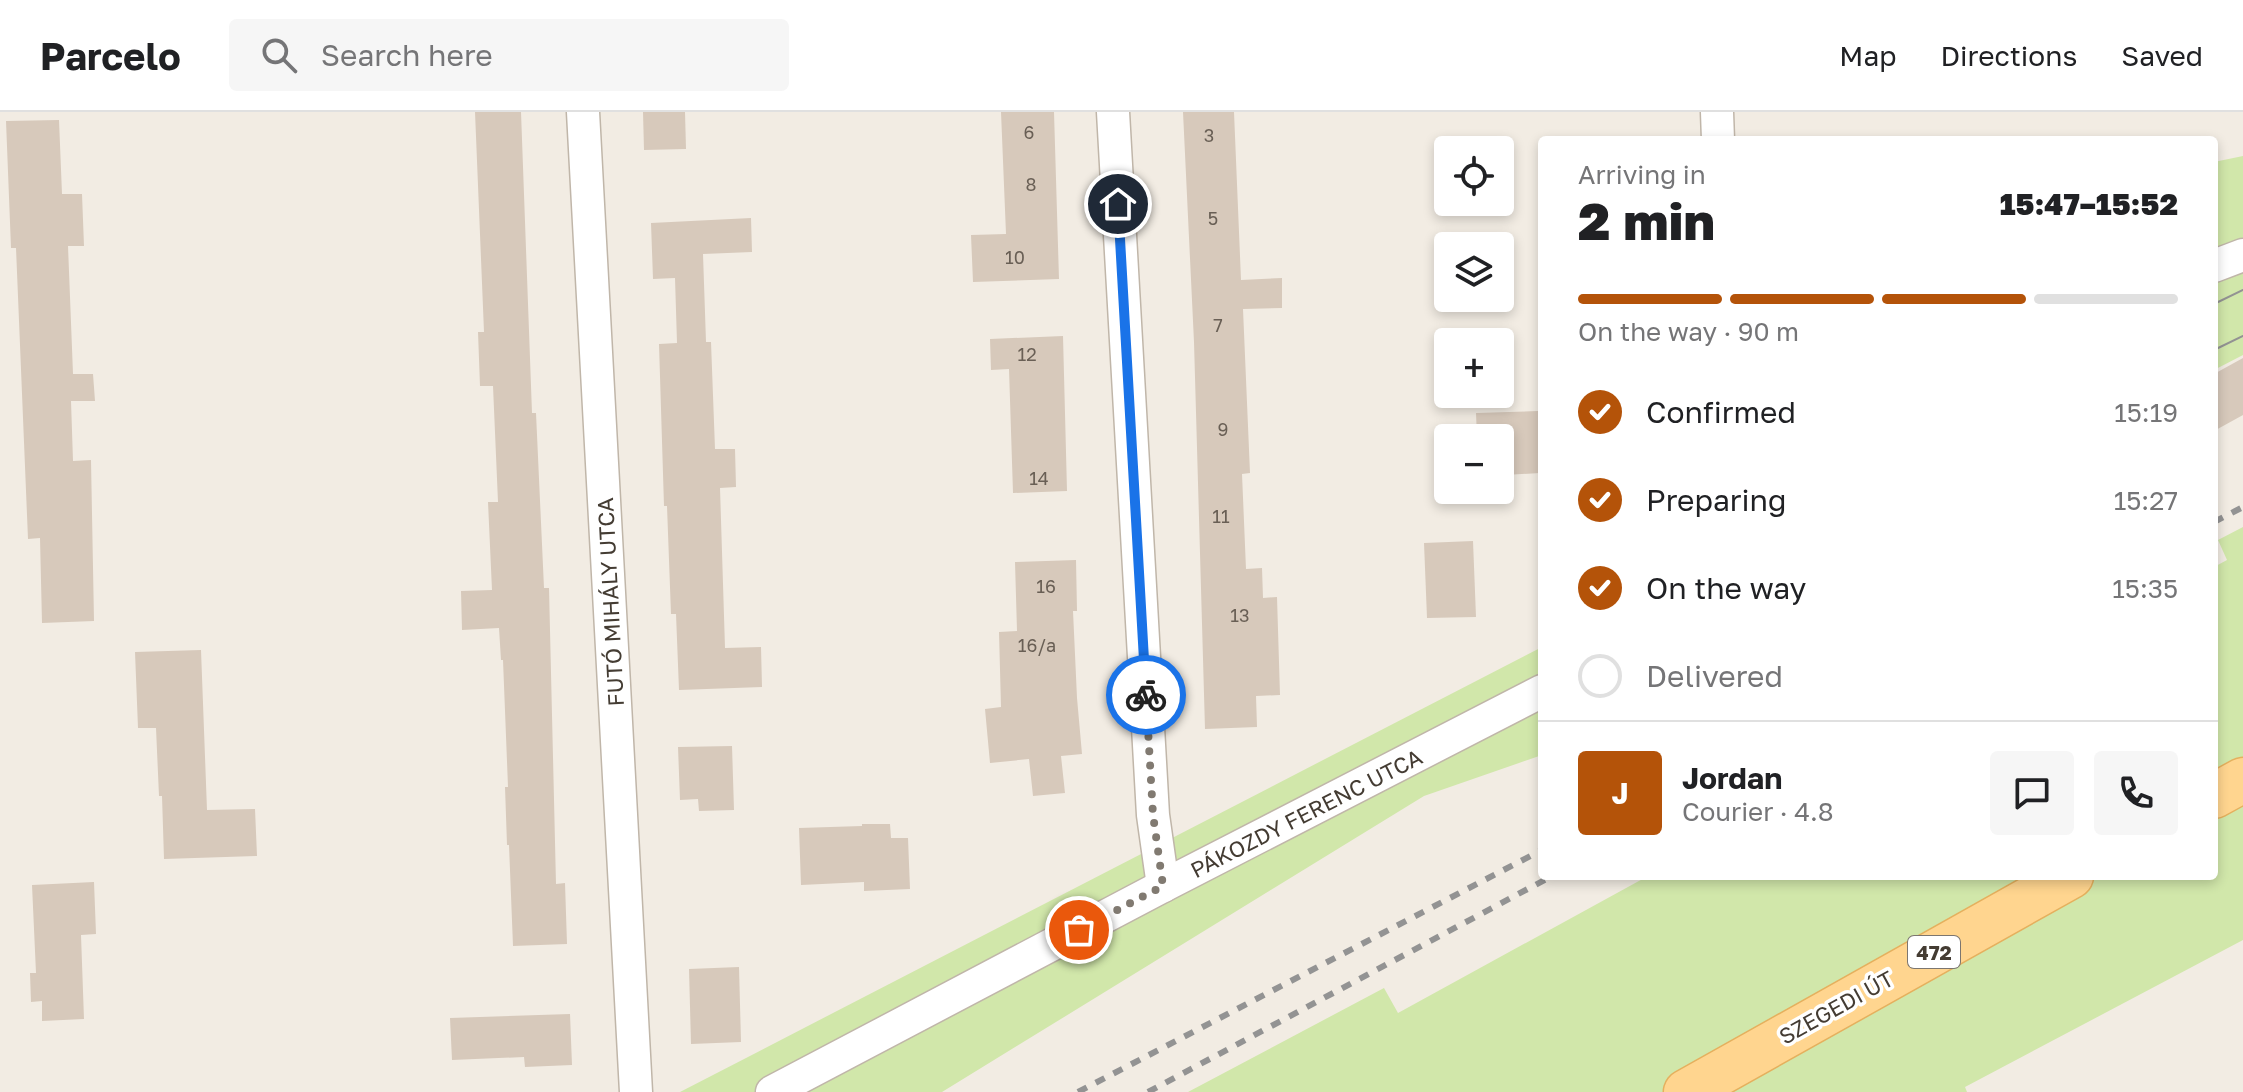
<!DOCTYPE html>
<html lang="en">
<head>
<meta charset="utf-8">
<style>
	:root { --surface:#fff; --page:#f6f6f6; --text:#202124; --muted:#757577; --line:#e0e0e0; --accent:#b45309 }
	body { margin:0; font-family:"Golos Text",sans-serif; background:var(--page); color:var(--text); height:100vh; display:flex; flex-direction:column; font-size:30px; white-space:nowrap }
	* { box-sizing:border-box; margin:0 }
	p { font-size:26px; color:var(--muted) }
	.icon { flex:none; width:44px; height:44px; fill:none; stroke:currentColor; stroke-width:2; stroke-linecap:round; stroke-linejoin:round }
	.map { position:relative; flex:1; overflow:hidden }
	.drawer { position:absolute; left:1538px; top:24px; width:680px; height:744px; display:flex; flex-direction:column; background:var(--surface); border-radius:8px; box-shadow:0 4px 12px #0003 }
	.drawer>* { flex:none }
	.fabs { position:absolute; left:1434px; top:24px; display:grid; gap:16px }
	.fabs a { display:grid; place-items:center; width:80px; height:80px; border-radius:8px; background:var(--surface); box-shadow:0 4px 12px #0003; font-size:40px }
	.pin { position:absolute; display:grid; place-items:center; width:68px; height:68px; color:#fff; margin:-34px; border:4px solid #fff; border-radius:50%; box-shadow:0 2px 8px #0007 }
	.courier { position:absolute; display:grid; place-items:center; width:80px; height:80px; margin:-40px; border:6px solid #1a73e8; border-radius:50%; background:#fff; color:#222; box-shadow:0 2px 10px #0007 }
	.headline em { font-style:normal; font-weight:800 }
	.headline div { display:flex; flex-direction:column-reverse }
	.headline { display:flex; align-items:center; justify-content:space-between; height:136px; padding:0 40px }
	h1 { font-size:52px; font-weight:800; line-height:60px }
	.bar { display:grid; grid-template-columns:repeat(4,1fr); gap:12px 8px; align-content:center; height:96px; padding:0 40px }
	.bar i { height:10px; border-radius:6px; background:var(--line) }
	.bar .on { background:var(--accent) }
	.bar p { grid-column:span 4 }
	.line { display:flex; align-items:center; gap:20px; padding:0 40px; border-top:2px solid var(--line) }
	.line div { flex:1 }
	.round { display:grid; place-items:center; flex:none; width:84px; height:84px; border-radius:8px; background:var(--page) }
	ol { padding:0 40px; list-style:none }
	li { display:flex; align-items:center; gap:24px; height:88px }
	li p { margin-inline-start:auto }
	li .icon { padding:8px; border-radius:50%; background:var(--accent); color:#fff; stroke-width:4 }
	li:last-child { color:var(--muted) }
	li i { width:44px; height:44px; border:4px solid var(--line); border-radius:50% }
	header { display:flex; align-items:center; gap:48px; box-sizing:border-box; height:112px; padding:0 40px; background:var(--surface); border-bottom:2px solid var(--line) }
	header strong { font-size:38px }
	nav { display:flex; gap:44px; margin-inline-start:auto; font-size:28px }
	.search { width:560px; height:72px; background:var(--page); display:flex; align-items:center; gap:20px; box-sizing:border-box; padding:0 28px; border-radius:8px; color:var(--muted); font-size:30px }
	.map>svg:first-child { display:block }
	.green { fill:#d1e7aa }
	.building { fill:#d7c9bb }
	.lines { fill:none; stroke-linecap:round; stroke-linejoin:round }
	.street-casing { stroke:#c0b6a9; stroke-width:35 }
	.primary-casing { stroke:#e5b05e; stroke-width:47 }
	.street { stroke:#fff; stroke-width:32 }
	.primary { stroke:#ffd58f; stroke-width:44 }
	.tram { stroke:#939393; stroke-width:2 }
	.rail { stroke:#939393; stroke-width:6; stroke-dasharray:10 10; stroke-linecap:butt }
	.done { stroke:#817a71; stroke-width:8; stroke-dasharray:0 14.4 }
	.route { stroke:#1a73e8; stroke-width:10 }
	.labels { text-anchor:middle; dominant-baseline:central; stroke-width:7; stroke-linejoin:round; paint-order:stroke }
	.number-label { font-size:18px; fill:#695f55 }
	.shield { fill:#fff; stroke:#7c7670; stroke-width:2 }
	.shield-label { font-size:20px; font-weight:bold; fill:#443c33 }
	.street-label { font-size:22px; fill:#443c33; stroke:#fff }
</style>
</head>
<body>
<header>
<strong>Parcelo</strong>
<div class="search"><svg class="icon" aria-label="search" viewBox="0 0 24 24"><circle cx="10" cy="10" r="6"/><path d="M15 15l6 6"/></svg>Search here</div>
<nav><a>Map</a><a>Directions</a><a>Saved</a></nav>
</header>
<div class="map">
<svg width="2243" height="980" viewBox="0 0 2243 980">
	<rect width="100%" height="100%" fill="#f2ece3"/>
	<g class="green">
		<path d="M 2243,44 L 2243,243 L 2214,258 L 2214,50 Z"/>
		<path d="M 2243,415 L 2243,828 L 1965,975 L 1967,980 L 1188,980 L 1384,876 L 1398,901 L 1648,764 L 2214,764 L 2214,455 L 2227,448 L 2218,428 Z"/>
		<path d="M 1542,535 L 1542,643 L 1424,684 L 942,980 L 680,980 Z"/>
	</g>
	<g class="building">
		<path d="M 475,0 L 521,0 L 532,301 L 536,301 L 544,476 L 549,476 L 556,772 L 565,771 L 567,832 L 513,834 L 509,733 L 507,733 L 505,675 L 508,675 L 503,548 L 501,548 L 499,516 L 462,518 L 461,479 L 492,478 L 488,390 L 498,390 L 493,274 L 480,274 L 478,220 L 484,220 Z"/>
		<path d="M 643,0 L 685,0 L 686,37 L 644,38 Z"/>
		<path d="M 1001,0 L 1054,0 L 1059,167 L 973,170 L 971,123 L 1006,122 Z"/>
		<path d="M 1183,0 L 1234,0 L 1241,168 L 1282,166 L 1282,196 L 1243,197 L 1250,361 L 1242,362 L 1246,457 L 1262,456 L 1263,486 L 1277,485 L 1280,583 L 1256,584 L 1257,615 L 1205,617 L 1194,230 Z"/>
		<path d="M 59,8 L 62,82 L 82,82 L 84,134 L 68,134 L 73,262 L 93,262 L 95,289 L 71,289 L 73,349 L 91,348 L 94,509 L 42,511 L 40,426 L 28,427 L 16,136 L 11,136 L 6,9 Z"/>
		<path d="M 751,106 L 752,140 L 703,142 L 706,230 L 711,230 L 715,337 L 735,337 L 736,375 L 720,376 L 725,536 L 761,535 L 762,575 L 679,578 L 676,502 L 671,502 L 667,394 L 664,394 L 659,232 L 677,231 L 675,166 L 653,167 L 651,111 Z"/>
		<path d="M 1063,224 L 1067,379 L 1013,381 L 1009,257 L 991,258 L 990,227 Z"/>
		<path d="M 2243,246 L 2243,303 L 2214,319 L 2214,262 Z"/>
		<path d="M 1538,299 L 1540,361 L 1505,363 L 1506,378 L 1478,379 L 1500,378 L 1500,326 L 1477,326 L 1476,301 Z"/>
		<path d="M 1473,429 L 1476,505 L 1427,506 L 1424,431 Z"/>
		<path d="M 1076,448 L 1077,499 L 1073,499 L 1077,586 L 1082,642 L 1061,644 L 1065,681 L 1033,684 L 1029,647 L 990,651 L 985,597 L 1001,595 L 999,520 L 1017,519 L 1015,450 Z"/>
		<path d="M 201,538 L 207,698 L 255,697 L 257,744 L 164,747 L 162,684 L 159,684 L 156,616 L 138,616 L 135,540 Z"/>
		<path d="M 732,634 L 734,698 L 699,699 L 698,687 L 680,688 L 678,635 Z"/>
		<path d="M 862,712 L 890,712 L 891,726 L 908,726 L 910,777 L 864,779 L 864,770 L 801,773 L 799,716 L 862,714 Z"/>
		<path d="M 94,770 L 96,822 L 81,823 L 84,907 L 42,909 L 42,889 L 31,890 L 30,861 L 36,861 L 32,773 Z"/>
		<path d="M 739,855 L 741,930 L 691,932 L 689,857 Z"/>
		<path d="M 570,902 L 572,953 L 525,955 L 524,945 L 452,948 L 450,906 Z"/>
	</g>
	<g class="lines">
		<g class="street-casing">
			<g id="street">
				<path d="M 583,0 L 636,980"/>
				<path d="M 1113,0 L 1153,703 L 1163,774"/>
				<path d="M 1717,0 L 1718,28"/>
				<path d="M 2214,154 L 2243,143"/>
				<path d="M 772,980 L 1163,774 L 1542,579"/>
			</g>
		</g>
		<g class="primary-casing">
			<g id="primary">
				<path d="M 2214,684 L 2243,668"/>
				<path d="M 1686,980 L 2071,764"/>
			</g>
		</g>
		<use href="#street" class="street"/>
		<use href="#primary" class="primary"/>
		<g class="tram">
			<path d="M 2214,192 L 2243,178"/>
			<path d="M 2214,238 L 2243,224"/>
		</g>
		<g class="rail">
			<path d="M 2214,410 L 2243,395"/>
			<path d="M 1078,980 L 1542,738"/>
			<path d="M 1148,980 L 1552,764"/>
		</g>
	</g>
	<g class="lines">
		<path class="done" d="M 1079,818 L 1163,774 L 1153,703 L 1146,583"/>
		<path class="route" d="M 1118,92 L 1146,583"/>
	</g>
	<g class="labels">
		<g class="number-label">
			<text x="1029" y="20">6</text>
			<text x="1209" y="23">3</text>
			<text x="1031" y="72">8</text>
			<text x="1213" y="106">5</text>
			<text x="1015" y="145">10</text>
			<text x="1218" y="213">7</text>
			<text x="1027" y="242">12</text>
			<text x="1223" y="317">9</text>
			<text x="1039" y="366">14</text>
			<text x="1221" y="404">11</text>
			<text x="1046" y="474">16</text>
			<text x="1240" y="503">13</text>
			<text x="1037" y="533">16/a</text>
		</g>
		<rect class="shield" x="1908" y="824" width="52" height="32" rx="6"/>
		<g class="shield-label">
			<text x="1934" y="840">472</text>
		</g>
		<g class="street-label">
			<text transform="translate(610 490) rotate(-93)">FUTÓ MIHÁLY UTCA</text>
			<text transform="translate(1306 701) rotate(-27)">PÁKOZDY FERENC UTCA</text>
			<text transform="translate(1836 895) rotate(-29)">SZEGEDI ÚT</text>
		</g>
	</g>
</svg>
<div class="fabs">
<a><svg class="icon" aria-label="locate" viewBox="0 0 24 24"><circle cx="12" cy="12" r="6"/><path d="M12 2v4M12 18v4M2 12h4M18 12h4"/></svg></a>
<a><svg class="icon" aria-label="layers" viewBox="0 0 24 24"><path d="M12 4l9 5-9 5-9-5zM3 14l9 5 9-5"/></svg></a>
<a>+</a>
<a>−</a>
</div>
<div class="pin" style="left:1079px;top:818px;background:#ea580c"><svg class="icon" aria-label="bag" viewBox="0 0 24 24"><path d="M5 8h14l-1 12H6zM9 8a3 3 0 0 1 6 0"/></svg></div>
<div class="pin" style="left:1118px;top:92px;background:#1f2937"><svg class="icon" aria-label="home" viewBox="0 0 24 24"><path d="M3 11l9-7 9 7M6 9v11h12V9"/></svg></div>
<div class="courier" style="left:1146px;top:583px"><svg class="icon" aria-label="bike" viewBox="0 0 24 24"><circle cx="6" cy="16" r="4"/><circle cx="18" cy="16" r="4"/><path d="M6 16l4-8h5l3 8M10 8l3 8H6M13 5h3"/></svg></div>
<section class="drawer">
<div class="headline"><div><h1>2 min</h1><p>Arriving in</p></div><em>15:47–15:52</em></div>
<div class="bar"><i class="on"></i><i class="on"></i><i class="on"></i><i></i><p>On the way · 90 m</p></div>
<ol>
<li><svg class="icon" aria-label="check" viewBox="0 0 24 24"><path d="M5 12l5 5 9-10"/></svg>Confirmed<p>15:19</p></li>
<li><svg class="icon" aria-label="check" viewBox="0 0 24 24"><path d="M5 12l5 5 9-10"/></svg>Preparing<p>15:27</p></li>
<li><svg class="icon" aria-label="check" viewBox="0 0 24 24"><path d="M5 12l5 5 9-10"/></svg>On the way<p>15:35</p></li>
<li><i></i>Delivered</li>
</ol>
<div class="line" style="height:144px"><b class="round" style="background:var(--accent);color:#fff">J</b><div><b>Jordan</b><p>Courier · 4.8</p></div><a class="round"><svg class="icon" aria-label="chat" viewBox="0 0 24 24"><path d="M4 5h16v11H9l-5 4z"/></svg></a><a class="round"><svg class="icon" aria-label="phone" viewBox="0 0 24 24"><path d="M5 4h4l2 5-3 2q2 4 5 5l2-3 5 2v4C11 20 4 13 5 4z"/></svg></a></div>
</section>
</div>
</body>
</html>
